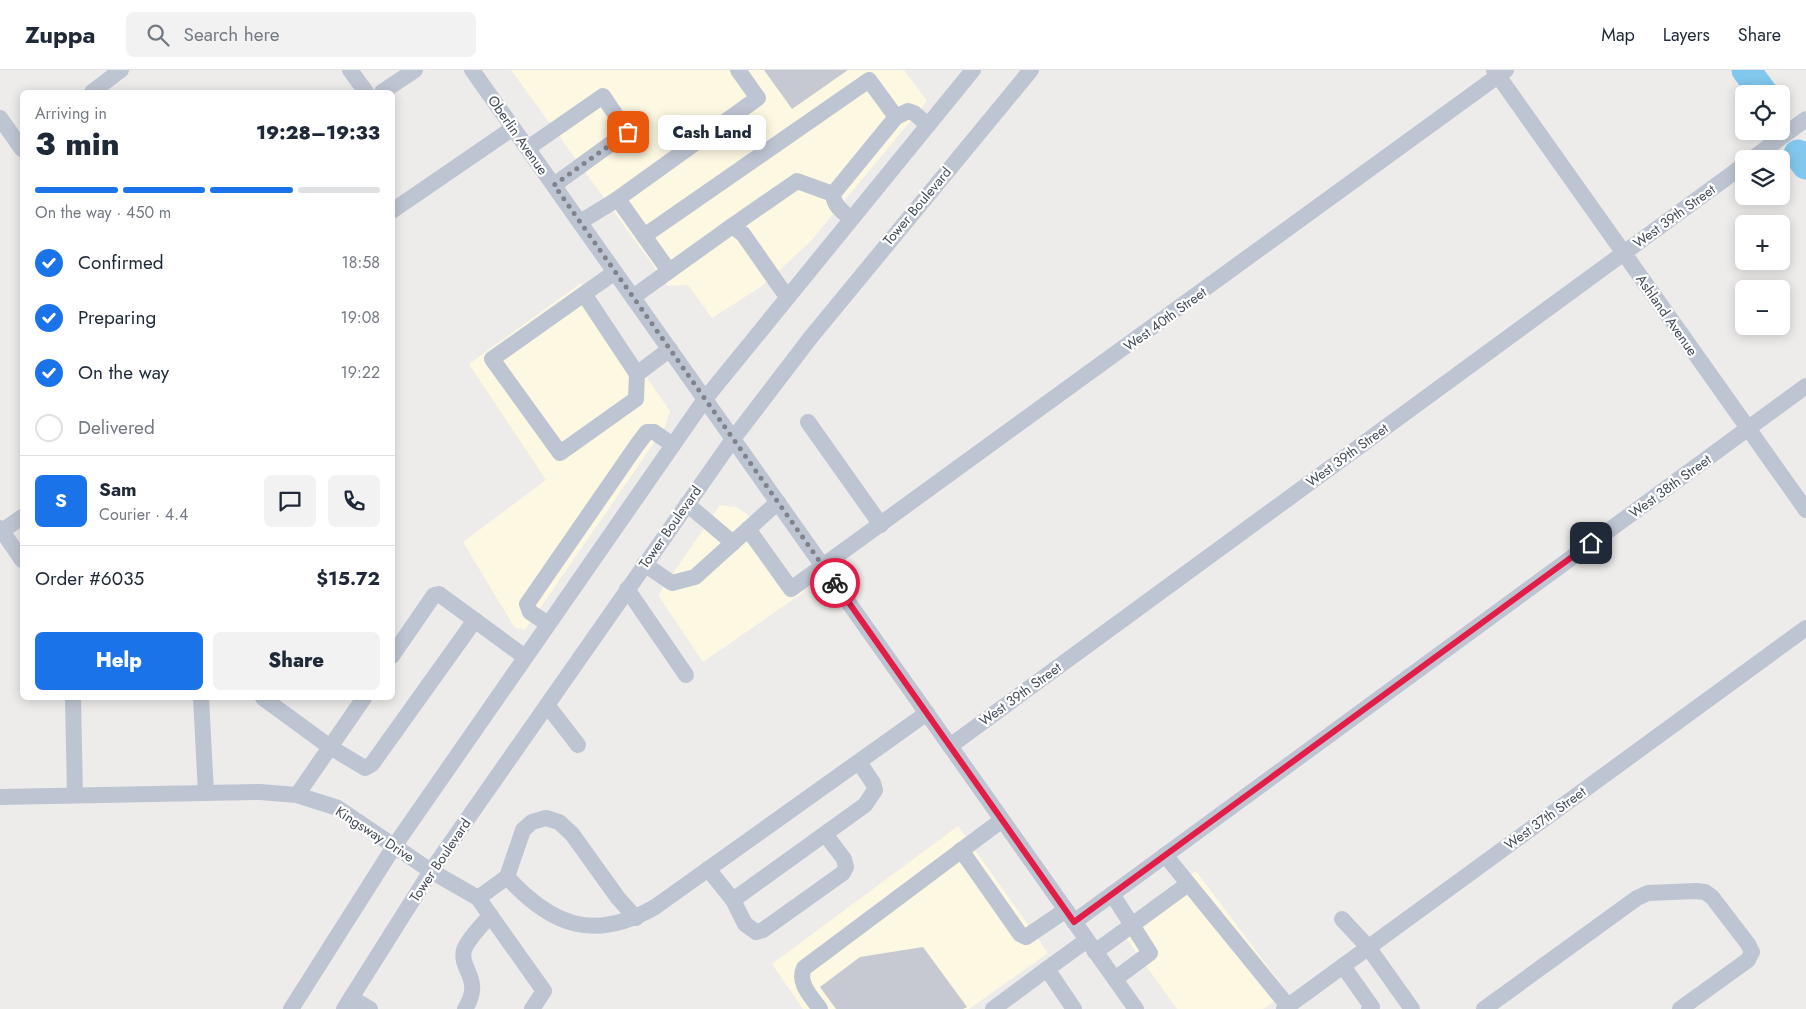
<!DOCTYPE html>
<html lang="en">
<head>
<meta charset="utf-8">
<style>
	:root { --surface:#fff; --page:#f2f2f3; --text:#1f2937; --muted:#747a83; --line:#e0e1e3; --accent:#1a73e8 }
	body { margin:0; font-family:Jost,sans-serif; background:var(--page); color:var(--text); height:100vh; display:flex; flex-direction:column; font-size:19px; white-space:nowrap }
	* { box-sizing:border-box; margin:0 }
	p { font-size:16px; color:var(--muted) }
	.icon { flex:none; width:28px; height:28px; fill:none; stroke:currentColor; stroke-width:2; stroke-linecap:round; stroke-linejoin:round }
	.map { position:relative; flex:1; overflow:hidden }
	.panel { position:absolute; left:20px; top:20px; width:375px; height:610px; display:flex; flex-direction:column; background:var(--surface); border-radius:8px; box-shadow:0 2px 12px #0003 }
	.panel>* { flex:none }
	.tools { position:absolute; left:1735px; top:15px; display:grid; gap:10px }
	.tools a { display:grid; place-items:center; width:55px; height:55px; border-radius:8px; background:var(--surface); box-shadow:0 2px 12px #0003; font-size:25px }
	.pin { position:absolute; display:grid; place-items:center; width:42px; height:42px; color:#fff; margin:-21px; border-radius:10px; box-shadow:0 2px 8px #0006 }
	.courier { position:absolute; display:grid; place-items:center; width:50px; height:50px; margin:-25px; border:4px solid #e11d48; border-radius:50%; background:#fff; color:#222; box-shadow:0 1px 6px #0007 }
	.bubble { position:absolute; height:35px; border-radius:8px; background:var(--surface); box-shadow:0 2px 12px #0003; font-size:16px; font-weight:800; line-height:35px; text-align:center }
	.summary em { font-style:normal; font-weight:800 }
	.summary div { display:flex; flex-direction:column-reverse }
	.summary { display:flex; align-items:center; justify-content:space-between; height:85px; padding:0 15px }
	h1 { font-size:32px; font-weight:800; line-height:38px }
	.bar { display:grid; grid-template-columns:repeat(4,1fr); gap:8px 5px; align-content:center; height:60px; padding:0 15px }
	.bar i { height:6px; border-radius:4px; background:var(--line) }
	.bar .on { background:var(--accent) }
	.bar p { grid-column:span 4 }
	.line { display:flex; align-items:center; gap:12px; padding:0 15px; border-top:1px solid var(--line) }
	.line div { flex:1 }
	.round { display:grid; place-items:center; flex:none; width:52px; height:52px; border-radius:8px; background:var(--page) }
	ol { padding:0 15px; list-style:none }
	li { display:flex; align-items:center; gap:15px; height:55px }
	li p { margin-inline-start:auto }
	li .icon { padding:5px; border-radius:50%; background:var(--accent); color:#fff; stroke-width:4 }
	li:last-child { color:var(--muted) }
	li i { width:28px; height:28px; border:2px solid var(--line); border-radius:50% }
	.primary-button { display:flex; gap:10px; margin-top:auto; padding:10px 15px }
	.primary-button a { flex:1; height:58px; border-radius:8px; background:var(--accent); color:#fff; font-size:20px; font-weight:800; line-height:58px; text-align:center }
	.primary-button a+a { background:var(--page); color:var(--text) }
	header { display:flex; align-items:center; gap:30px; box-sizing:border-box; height:70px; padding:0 25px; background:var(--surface); border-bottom:1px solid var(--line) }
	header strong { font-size:24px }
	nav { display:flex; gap:28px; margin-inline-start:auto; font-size:18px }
	.search { width:350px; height:45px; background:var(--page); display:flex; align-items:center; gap:12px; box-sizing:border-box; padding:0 18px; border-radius:8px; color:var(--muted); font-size:19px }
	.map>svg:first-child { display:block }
	.commercial { fill:#fcf8e1 }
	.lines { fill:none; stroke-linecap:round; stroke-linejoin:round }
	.river { stroke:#82c7ed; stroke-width:29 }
	.building { fill:#c7c9d2 }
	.minor { stroke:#bec5d2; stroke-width:16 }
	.done { stroke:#7f838c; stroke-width:5; stroke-dasharray:0 9 }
	.route { stroke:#e11d48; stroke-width:6 }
	.labels { text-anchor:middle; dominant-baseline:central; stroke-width:4.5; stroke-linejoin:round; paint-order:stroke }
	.street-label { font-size:14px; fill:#434b59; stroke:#fff }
</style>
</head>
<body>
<header>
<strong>Zuppa</strong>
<div class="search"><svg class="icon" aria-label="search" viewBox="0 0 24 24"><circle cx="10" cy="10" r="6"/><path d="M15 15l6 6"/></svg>Search here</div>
<nav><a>Map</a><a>Layers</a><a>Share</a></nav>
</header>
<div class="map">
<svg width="1806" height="939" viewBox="0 0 1806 939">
	<rect width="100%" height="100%" fill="#eeebeb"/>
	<g class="commercial">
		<path d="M 511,0 L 904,0 L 927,31 L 811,171 L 762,216 L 712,248 L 688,215 L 668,216 Z"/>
		<path d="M 581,213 L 670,341 L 665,357 L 525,560 L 515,558 L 463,472 L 546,410 L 469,294 Z"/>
		<path d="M 720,435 L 736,437 L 747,444 L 804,522 L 703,592 L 658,525 Z"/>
		<path d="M 958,756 L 1048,883 L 969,939 L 803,939 L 772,894 Z"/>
		<path d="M 1196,801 L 1287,922 L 1263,939 L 1177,939 L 1117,855 Z"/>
	</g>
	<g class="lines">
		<g class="river">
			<path d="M 1746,0 L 1764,24"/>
			<path d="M 1798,84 L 1806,95"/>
		</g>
	</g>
	<g class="building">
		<path d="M 764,0 L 848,0 L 792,39 Z"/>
		<path d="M 923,877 L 967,937 L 963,939 L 836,939 L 820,917 L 860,887 Z"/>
	</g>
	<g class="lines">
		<g class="minor">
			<path d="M 350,0 L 366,22"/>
			<path d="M 472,0 L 1136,939"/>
			<path d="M 1494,0 L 1806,440"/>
			<path d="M 92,22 L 121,0"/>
			<path d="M 382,22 L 415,0"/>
			<path d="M 0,48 L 22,79"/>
			<path d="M 528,78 L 603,26 L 627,62 L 554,115"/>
			<path d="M 1752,89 L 1806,49"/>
			<path d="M 616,130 L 758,28 L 738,0"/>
			<path d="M 392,141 L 513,58"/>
			<path d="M 851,149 C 842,141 834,136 833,124 L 896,47 L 908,41 L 914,43 L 928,55"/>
			<path d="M 580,152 L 616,130 L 620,132 L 669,201"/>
			<path d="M 732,156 L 797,111 L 833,124"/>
			<path d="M 644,166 L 869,10 L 896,47"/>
			<path d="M 584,224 L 637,304 L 636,329 L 560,383 L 492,289 L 615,202"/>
			<path d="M 633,227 L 732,156 L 743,164 L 787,227"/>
			<path d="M 637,304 L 670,279"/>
			<path d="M 808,352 L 881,455"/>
			<path d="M 687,434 L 733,473"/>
			<path d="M 0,458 L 22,490"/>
			<path d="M 748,459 L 791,519 L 1506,0"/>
			<path d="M 2,461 L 22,447"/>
			<path d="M 644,494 L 672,513 L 695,507 L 778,432"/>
			<path d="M 627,519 L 686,605"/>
			<path d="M 548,554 L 530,542 L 527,534 L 637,375 L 647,362 L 654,362 L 673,375"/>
			<path d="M 392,586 L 434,525 L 439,524 L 525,587"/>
			<path d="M 73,628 L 75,725"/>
			<path d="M 201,628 L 206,723"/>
			<path d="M 263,628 L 330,677 L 365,698 L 372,694 L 475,550"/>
			<path d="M 547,635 L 578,675"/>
			<path d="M 950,676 L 1744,95"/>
			<path d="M 297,725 L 364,628"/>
			<path d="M 0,727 L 260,722 L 297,725 L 338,738 L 431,801 L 478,828 L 544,921 L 532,939"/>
			<path d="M 961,780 L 1020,864 L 1026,867 L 1066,840"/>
			<path d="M 1165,785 L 1288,936"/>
			<path d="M 708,799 L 733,830 L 865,735 L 875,720 L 873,713 L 859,692"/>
			<path d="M 507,807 L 523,760 L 532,752 L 546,748 L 559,752 L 572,764 L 618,828 L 636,848"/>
			<path d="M 1112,824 L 1150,883 L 1115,909"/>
			<path d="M 478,828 L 507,807 C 552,856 594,872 655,837 L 927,643"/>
			<path d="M 733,830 L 745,854 L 756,862 L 763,860 L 843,803 L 846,797 L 844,789 L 825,764"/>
			<path d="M 1342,849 L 1368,877 L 1412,939"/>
			<path d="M 1074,852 L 1806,316"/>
			<path d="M 1095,882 L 1188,814"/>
			<path d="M 1343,896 L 1372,937 L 1369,939"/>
			<path d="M 351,928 L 370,939"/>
			<path d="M 291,939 L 395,775 L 705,329 L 973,0"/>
			<path d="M 344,939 L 431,801 L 733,369 L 811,267 L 1031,0"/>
			<path d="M 465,939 C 484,909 459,900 464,880 C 468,868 483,855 490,845"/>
			<path d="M 820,939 C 811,926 797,913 804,898 L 1002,750"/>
			<path d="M 993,939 L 1047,899"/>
			<path d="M 1074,939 L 1047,899 L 1087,870"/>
			<path d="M 1284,939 L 1806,558"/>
			<path d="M 1484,939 L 1637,828 L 1648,823 L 1696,821 L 1705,822 L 1712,827 L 1748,874 L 1752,882 L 1748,890 L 1680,939"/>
		</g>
	</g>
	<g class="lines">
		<path class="done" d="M 628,62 L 554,115 L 835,513"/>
		<path class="route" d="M 835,513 L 1074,852 L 1591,473"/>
	</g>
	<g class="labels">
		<g class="street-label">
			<text transform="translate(518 65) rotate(55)">Oberlin Avenue</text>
			<text transform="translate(917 136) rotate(-50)">Tower Boulevard</text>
			<text transform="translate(1674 146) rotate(-36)">West 39th Street</text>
			<text transform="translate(1667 245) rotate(55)">Ashland Avenue</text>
			<text transform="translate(1165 249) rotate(-36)">West 40th Street</text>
			<text transform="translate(1347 385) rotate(-36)">West 39th Street</text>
			<text transform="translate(1670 416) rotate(-36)">West 38th Street</text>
			<text transform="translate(670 457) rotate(-55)">Tower Boulevard</text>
			<text transform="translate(1020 624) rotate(-36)">West 39th Street</text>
			<text transform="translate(1545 748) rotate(-36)">West 37th Street</text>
			<text transform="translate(375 764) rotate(33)">Kingsway Drive</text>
			<text transform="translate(440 790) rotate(-56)">Tower Boulevard</text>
		</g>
	</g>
</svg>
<div class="tools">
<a><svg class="icon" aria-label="locate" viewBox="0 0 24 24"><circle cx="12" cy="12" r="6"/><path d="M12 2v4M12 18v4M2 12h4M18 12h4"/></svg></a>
<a><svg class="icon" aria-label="layers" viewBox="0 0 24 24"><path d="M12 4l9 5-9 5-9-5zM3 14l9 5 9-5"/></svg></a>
<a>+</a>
<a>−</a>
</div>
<div class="pin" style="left:628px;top:62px;background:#ea580c"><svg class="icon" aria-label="bag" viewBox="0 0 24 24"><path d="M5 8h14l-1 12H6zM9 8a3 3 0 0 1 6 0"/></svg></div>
<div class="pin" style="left:1591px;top:473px;background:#1f2937"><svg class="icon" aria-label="home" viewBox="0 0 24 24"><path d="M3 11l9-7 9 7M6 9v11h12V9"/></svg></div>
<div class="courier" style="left:835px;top:513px"><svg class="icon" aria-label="bike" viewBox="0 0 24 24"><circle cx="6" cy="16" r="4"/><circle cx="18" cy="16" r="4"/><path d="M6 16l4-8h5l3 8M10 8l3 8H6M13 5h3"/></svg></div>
<div class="bubble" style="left:658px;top:45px;width:108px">Cash Land</div>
<section class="panel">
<div class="summary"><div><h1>3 min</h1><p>Arriving in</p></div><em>19:28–19:33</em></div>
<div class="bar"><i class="on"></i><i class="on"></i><i class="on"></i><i></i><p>On the way · 450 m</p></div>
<ol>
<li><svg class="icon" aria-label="check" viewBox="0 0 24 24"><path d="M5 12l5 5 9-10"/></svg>Confirmed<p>18:58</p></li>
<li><svg class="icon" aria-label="check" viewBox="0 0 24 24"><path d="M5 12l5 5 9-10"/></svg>Preparing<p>19:08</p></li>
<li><svg class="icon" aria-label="check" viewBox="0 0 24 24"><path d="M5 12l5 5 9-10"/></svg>On the way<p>19:22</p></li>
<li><i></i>Delivered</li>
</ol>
<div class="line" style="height:90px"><b class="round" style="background:var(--accent);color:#fff">S</b><div><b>Sam</b><p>Courier · 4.4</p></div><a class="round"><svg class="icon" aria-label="chat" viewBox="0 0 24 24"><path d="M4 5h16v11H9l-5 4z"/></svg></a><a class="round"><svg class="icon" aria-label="phone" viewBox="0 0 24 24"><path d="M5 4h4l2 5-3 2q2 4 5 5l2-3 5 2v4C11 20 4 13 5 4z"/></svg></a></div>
<div class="line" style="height:65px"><div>Order #6035</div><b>$15.72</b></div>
<div class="primary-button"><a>Help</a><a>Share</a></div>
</section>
</div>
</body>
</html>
